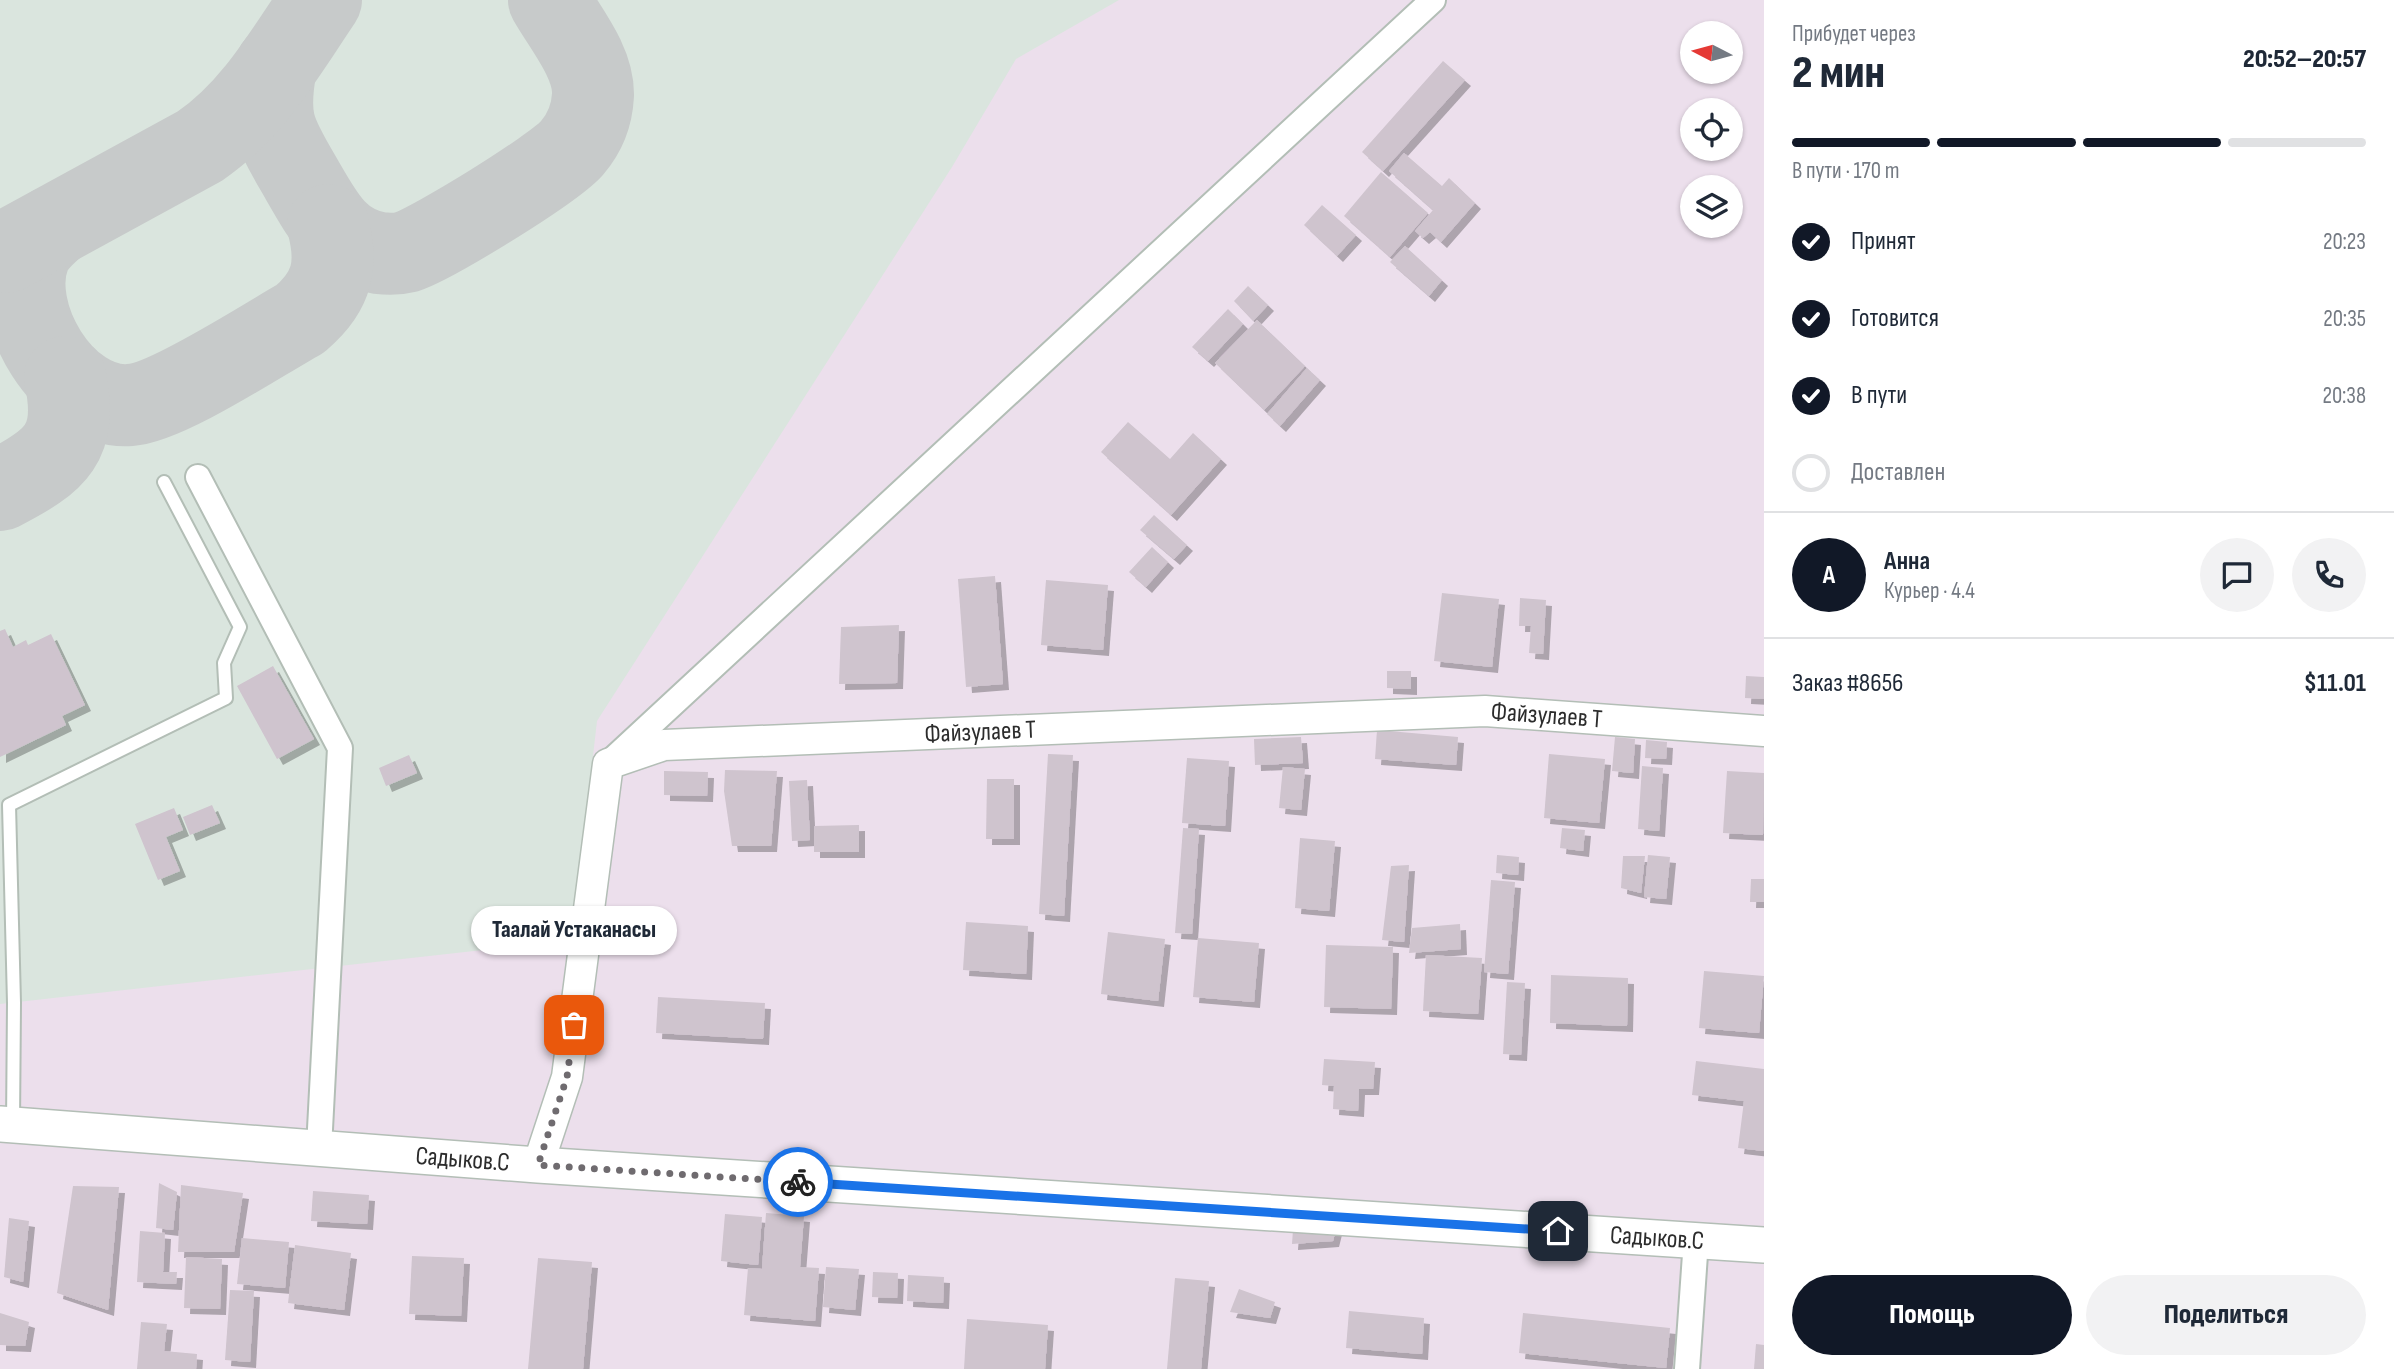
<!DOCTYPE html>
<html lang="ru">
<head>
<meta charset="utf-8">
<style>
	:root { --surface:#fff; --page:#f2f2f3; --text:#1f2937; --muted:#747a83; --line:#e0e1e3; --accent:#111827 }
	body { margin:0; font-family:"Sofia Sans Condensed",sans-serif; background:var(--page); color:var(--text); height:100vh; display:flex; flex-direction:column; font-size:26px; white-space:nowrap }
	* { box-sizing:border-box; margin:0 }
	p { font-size:23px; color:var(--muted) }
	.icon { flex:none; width:38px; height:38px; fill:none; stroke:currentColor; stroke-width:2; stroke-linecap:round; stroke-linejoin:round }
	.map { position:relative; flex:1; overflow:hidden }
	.details { display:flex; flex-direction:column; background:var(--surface); width:630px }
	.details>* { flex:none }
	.needle { width:46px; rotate:276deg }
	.tools { position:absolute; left:1680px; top:21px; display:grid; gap:14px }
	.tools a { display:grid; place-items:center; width:63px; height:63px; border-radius:50%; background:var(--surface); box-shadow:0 2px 5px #0004; font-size:35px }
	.pin { position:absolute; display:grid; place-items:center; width:60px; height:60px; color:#fff; margin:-30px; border-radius:14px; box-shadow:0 4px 10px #0006 }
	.courier { position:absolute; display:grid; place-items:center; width:70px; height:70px; margin:-35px; border:5px solid #1a73e8; border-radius:50%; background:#fff; color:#222; box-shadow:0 2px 9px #0007 }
	.bubble { position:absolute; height:49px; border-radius:24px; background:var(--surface); box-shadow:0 2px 5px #0004; font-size:23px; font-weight:800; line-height:49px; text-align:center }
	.summary em { font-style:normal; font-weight:800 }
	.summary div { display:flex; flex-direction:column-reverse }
	.summary { display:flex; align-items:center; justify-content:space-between; height:119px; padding:0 28px }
	h1 { font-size:46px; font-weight:800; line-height:52px }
	.bar { display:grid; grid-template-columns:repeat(4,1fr); gap:10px 7px; align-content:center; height:84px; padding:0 28px }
	.bar i { height:9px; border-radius:5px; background:var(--line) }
	.bar .active { background:var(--accent) }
	.bar p { grid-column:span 4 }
	.line { display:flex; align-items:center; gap:18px; padding:0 28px; border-top:2px solid var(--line) }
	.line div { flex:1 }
	.round { display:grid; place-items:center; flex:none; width:74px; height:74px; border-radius:37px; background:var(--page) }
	ol { padding:0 28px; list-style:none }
	li { display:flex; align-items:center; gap:21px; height:77px }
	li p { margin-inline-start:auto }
	li .icon { padding:7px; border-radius:50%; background:var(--accent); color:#fff; stroke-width:4 }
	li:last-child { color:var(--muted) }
	li i { width:38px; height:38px; border:4px solid var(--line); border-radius:50% }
	.cta { display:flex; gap:14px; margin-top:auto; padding:14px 28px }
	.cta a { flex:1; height:80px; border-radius:42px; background:var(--accent); color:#fff; font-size:28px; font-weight:800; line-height:80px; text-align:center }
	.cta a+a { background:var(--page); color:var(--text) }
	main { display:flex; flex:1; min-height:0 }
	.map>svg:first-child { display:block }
	.airport { fill:#dae5de }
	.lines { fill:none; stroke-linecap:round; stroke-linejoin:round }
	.taxiway { stroke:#c7caca; stroke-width:82 }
	.building { fill:#cfc4ce; filter:url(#shadow) }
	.service-casing { stroke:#b3beb6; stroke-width:16 }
	.minor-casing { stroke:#b3beb6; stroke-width:28 }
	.tertiary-casing { stroke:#b3beb6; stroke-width:33 }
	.secondary-casing { stroke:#b3beb6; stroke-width:38 }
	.service { stroke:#fff; stroke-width:12 }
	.minor { stroke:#fff; stroke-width:24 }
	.tertiary { stroke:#fff; stroke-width:30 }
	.secondary { stroke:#fff; stroke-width:35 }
	.done { stroke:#6f6b6f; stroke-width:7; stroke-dasharray:0 12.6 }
	.route { stroke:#1a73e8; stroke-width:9 }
	.labels { text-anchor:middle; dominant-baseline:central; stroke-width:7; stroke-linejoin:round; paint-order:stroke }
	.street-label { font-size:26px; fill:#2c2c2c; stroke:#fff }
</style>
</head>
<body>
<main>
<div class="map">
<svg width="1764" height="1369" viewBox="0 0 1764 1369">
	<defs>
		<filter id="shadow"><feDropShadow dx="6" dy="6" stdDeviation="0" flood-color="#0004"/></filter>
	</defs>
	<rect width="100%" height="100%" fill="#ecdfec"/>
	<path class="airport" d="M 0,0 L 1119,0 L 1016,59 L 952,167 L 597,721 L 572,940 L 0,1004 Z"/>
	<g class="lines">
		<g class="taxiway">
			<path d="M 276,66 C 266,122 275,133 302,180 C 322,214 337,246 379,253 C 387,254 398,254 406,252 C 432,244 554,169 572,148 C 585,133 592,115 593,95 C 594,62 565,28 549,0"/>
			<path d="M 54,226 C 45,234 35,243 30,254 C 6,312 64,410 130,405 C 167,403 262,340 300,319 C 333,291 338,265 328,225"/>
			<path d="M 6,252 L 200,146 C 253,110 285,53 321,0"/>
			<path d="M 0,490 C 56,461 79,444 65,377"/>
		</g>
	</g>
	<g class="building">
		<path d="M 1443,61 L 1465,80 L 1383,171 L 1362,152 Z"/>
		<path d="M 1404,153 L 1442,186 L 1449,178 L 1475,203 L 1441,242 L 1430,232 L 1423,238 L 1415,231 L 1433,210 L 1389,171 Z"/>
		<path d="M 1381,172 L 1428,213 L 1390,257 L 1344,216 Z"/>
		<path d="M 1322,205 L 1356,235 L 1337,256 L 1304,225 Z"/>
		<path d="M 1405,246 L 1442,280 L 1429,296 L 1390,262 Z"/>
		<path d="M 1248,286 L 1268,305 L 1253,321 L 1234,301 Z"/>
		<path d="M 1228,309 L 1243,324 L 1208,361 L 1192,347 Z"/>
		<path d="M 1257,320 L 1305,366 L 1264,410 L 1215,363 Z"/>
		<path d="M 1307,368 L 1320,380 L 1280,426 L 1267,414 Z"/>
		<path d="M 1128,422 L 1170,459 L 1193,433 L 1221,459 L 1171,515 L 1101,452 Z"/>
		<path d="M 1154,515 L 1187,545 L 1174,559 L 1140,530 Z"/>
		<path d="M 1152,547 L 1168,562 L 1146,587 L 1129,572 Z"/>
		<path d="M 995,576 L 1003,684 L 966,687 L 958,579 Z"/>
		<path d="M 1046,580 L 1108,585 L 1103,650 L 1041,645 Z"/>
		<path d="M 1442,593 L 1499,599 L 1492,667 L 1434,661 Z"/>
		<path d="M 1520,598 L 1546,600 L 1543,654 L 1529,653 L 1531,626 L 1519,626 Z"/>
		<path d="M 899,625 L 897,683 L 839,684 L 841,627 Z"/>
		<path d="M 5,629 L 13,647 L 26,640 L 28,645 L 51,634 L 85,705 L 62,716 L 66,725 L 0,757 L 0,631 Z"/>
		<path d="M 273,666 L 314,739 L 277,759 L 237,686 Z"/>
		<path d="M 1387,671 L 1411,671 L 1411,689 L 1387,688 Z"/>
		<path d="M 1746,676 L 1764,677 L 1764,699 L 1745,698 Z"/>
		<path d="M 1377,730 L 1458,737 L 1456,765 L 1375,759 Z"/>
		<path d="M 1301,737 L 1303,763 L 1255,765 L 1254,739 Z"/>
		<path d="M 1615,737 L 1635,739 L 1633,773 L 1612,771 Z"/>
		<path d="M 1646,740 L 1667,742 L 1666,759 L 1645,758 Z"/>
		<path d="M 1048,754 L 1073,755 L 1064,916 L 1039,914 Z"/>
		<path d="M 1549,754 L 1605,759 L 1599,823 L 1544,818 Z"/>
		<path d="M 409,755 L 417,773 L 386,786 L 379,768 Z"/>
		<path d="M 1187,758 L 1229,761 L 1225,826 L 1182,823 Z"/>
		<path d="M 1642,766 L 1663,768 L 1659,831 L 1638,829 Z"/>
		<path d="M 1283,767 L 1305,769 L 1301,810 L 1279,808 Z"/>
		<path d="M 725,770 L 777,771 L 771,846 L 732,846 L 724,791 Z"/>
		<path d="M 664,771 L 708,772 L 707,796 L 664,795 Z"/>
		<path d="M 1727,771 L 1764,773 L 1763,835 L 1723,833 Z"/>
		<path d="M 987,779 L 1014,779 L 1014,839 L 986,839 Z"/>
		<path d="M 807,780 L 810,840 L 792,841 L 789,781 Z"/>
		<path d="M 212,805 L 220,823 L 190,835 L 183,817 Z"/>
		<path d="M 174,808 L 183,830 L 166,837 L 180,871 L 158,880 L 135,824 Z"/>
		<path d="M 859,825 L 859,852 L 814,852 L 814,826 Z"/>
		<path d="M 1183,828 L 1199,829 L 1192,934 L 1175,933 Z"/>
		<path d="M 1562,828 L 1585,830 L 1583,851 L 1560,848 Z"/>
		<path d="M 1300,838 L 1335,841 L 1329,911 L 1295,908 Z"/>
		<path d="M 1497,855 L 1519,857 L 1518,875 L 1496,873 Z"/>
		<path d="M 1648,855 L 1670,857 L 1666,899 L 1644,897 Z"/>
		<path d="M 1623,856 L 1645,856 L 1641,893 L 1621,888 Z"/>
		<path d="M 1409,865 L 1404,942 L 1382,940 L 1391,866 Z"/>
		<path d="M 1751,879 L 1764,879 L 1764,902 L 1750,902 Z"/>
		<path d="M 1491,880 L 1515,882 L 1508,974 L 1484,972 Z"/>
		<path d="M 966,922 L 1028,926 L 1026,974 L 963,970 Z"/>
		<path d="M 1460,924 L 1461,949 L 1409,953 L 1412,928 Z"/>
		<path d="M 1108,932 L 1165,939 L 1158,1001 L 1101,994 Z"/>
		<path d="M 1198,938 L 1259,943 L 1254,1002 L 1193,997 Z"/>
		<path d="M 1326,945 L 1393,947 L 1391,1009 L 1324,1007 Z"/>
		<path d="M 1426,955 L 1482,958 L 1478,1014 L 1423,1011 Z"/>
		<path d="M 1704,971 L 1764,976 L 1759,1033 L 1699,1028 Z"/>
		<path d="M 1551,975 L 1628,978 L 1627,1026 L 1550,1023 Z"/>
		<path d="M 1507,982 L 1525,983 L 1521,1055 L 1503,1054 Z"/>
		<path d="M 658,997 L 765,1003 L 763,1039 L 656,1033 Z"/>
		<path d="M 1324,1059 L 1375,1062 L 1373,1089 L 1359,1089 L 1358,1111 L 1333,1109 L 1334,1086 L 1322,1085 Z"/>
		<path d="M 1696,1061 L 1764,1069 L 1764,1151 L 1738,1148 L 1744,1101 L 1692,1095 Z"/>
		<path d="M 159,1183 L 177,1192 L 173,1230 L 156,1228 Z"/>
		<path d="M 181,1185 L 243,1193 L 234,1252 L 178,1252 Z"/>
		<path d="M 73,1186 L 119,1187 L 108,1310 L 57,1293 Z"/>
		<path d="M 313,1191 L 369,1195 L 367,1224 L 311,1221 Z"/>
		<path d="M 766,1213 L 804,1216 L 800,1267 L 819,1268 L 815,1321 L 744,1315 L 748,1268 L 762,1269 Z"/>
		<path d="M 725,1214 L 762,1217 L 758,1265 L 721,1261 Z"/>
		<path d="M 1294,1216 L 1337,1225 L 1333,1241 L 1292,1244 Z"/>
		<path d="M 9,1218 L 29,1221 L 23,1282 L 4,1277 Z"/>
		<path d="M 140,1231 L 165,1233 L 163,1272 L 177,1272 L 176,1284 L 137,1282 Z"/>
		<path d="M 242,1238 L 289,1242 L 285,1288 L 237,1284 Z"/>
		<path d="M 295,1245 L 351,1253 L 344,1310 L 288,1303 Z"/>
		<path d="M 412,1256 L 464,1258 L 461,1316 L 409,1314 Z"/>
		<path d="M 186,1257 L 222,1259 L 220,1309 L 184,1308 Z"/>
		<path d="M 538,1258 L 592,1262 L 583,1369 L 528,1369 Z"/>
		<path d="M 826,1267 L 859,1269 L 855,1310 L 823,1307 Z"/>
		<path d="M 873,1272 L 898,1273 L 897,1298 L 872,1297 Z"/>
		<path d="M 908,1275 L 944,1277 L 943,1303 L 907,1301 Z"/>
		<path d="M 1175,1278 L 1209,1281 L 1201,1369 L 1167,1369 Z"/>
		<path d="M 1239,1289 L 1275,1302 L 1270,1318 L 1230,1312 Z"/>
		<path d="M 230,1290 L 254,1291 L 250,1362 L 225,1360 Z"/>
		<path d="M 1349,1311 L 1424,1318 L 1422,1354 L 1346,1348 Z"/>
		<path d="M 0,1313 L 29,1322 L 25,1346 L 0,1345 Z"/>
		<path d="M 1523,1313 L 1670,1328 L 1666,1368 L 1519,1353 Z"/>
		<path d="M 967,1319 L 1048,1325 L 1045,1369 L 964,1369 Z"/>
		<path d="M 141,1322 L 167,1324 L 164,1351 L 197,1354 L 196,1369 L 137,1369 Z"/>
		<path d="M 1756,1344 L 1764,1345 L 1764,1369 L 1754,1369 Z"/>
	</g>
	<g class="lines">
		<g class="service-casing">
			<path id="service" d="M 13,1124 L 14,1003 L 9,805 L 226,698 L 224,663 L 240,627 L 164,482"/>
		</g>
		<g class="minor-casing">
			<g id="minor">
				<path d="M 198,477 L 340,748 L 319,1148"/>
				<path d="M 611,761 L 1433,0"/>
				<path d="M 1687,1369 L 1696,1240"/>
			</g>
		</g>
		<g class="tertiary-casing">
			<g id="tertiary">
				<path id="s1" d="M 538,1165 L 567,1077 L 608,764 L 664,745 L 1485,711 L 1764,731"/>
			</g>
		</g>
		<g class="secondary-casing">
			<g id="secondary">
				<path id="s2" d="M 0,1124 L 538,1165 L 1764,1245"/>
			</g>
		</g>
		<use href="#service" class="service"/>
		<use href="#minor" class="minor"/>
		<use href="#tertiary" class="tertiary"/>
		<use href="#secondary" class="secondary"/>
	</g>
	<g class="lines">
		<path class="done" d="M 574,1025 L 567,1077 L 538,1165 L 798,1182"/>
		<path class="route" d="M 798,1182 L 1558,1231"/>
	</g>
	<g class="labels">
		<g class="street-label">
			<text stroke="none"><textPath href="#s1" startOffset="1351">Файзулаев Т</textPath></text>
			<text stroke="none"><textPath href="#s1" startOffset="784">Файзулаев Т</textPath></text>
			<text stroke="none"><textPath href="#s2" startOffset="464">Садыков.С</textPath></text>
			<text stroke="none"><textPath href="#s2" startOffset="1661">Садыков.С</textPath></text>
		</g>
	</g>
</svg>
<div class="tools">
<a><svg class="needle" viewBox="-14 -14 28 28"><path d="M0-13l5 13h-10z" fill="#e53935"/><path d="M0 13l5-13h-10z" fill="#747a83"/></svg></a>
<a><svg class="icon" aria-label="locate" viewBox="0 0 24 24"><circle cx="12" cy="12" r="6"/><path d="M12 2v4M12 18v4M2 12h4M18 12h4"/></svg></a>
<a><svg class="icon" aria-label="layers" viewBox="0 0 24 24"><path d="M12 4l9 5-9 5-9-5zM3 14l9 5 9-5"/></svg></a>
</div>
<div class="pin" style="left:574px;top:1025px;background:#ea580c"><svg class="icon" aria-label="bag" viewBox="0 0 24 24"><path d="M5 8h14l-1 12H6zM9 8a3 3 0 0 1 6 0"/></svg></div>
<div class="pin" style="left:1558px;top:1231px;background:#1f2937"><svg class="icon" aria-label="home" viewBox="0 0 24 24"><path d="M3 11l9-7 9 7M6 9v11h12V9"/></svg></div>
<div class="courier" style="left:798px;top:1182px"><svg class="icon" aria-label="bike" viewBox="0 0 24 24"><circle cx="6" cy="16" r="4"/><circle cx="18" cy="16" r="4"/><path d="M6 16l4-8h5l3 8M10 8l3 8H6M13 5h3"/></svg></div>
<div class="bubble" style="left:471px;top:906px;width:206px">Таалай Устаканасы</div>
</div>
<section class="details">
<div class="summary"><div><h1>2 мин</h1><p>Прибудет через</p></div><em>20:52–20:57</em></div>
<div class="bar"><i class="active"></i><i class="active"></i><i class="active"></i><i></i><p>В пути · 170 m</p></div>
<ol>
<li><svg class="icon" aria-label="check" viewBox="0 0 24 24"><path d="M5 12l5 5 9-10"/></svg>Принят<p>20:23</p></li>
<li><svg class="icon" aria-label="check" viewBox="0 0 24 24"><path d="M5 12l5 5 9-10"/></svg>Готовится<p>20:35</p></li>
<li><svg class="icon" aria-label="check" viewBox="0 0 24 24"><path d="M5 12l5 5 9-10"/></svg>В пути<p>20:38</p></li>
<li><i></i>Доставлен</li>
</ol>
<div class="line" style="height:126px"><b class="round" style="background:var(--accent);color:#fff">А</b><div><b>Анна</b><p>Курьер · 4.4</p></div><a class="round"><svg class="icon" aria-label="chat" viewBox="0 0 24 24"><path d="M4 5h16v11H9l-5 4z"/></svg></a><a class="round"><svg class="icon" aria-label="phone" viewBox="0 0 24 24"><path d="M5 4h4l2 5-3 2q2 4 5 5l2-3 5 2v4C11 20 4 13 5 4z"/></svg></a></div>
<div class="line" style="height:91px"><div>Заказ #8656</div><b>$11.01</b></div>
<div class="cta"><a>Помощь</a><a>Поделиться</a></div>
</section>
</main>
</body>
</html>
